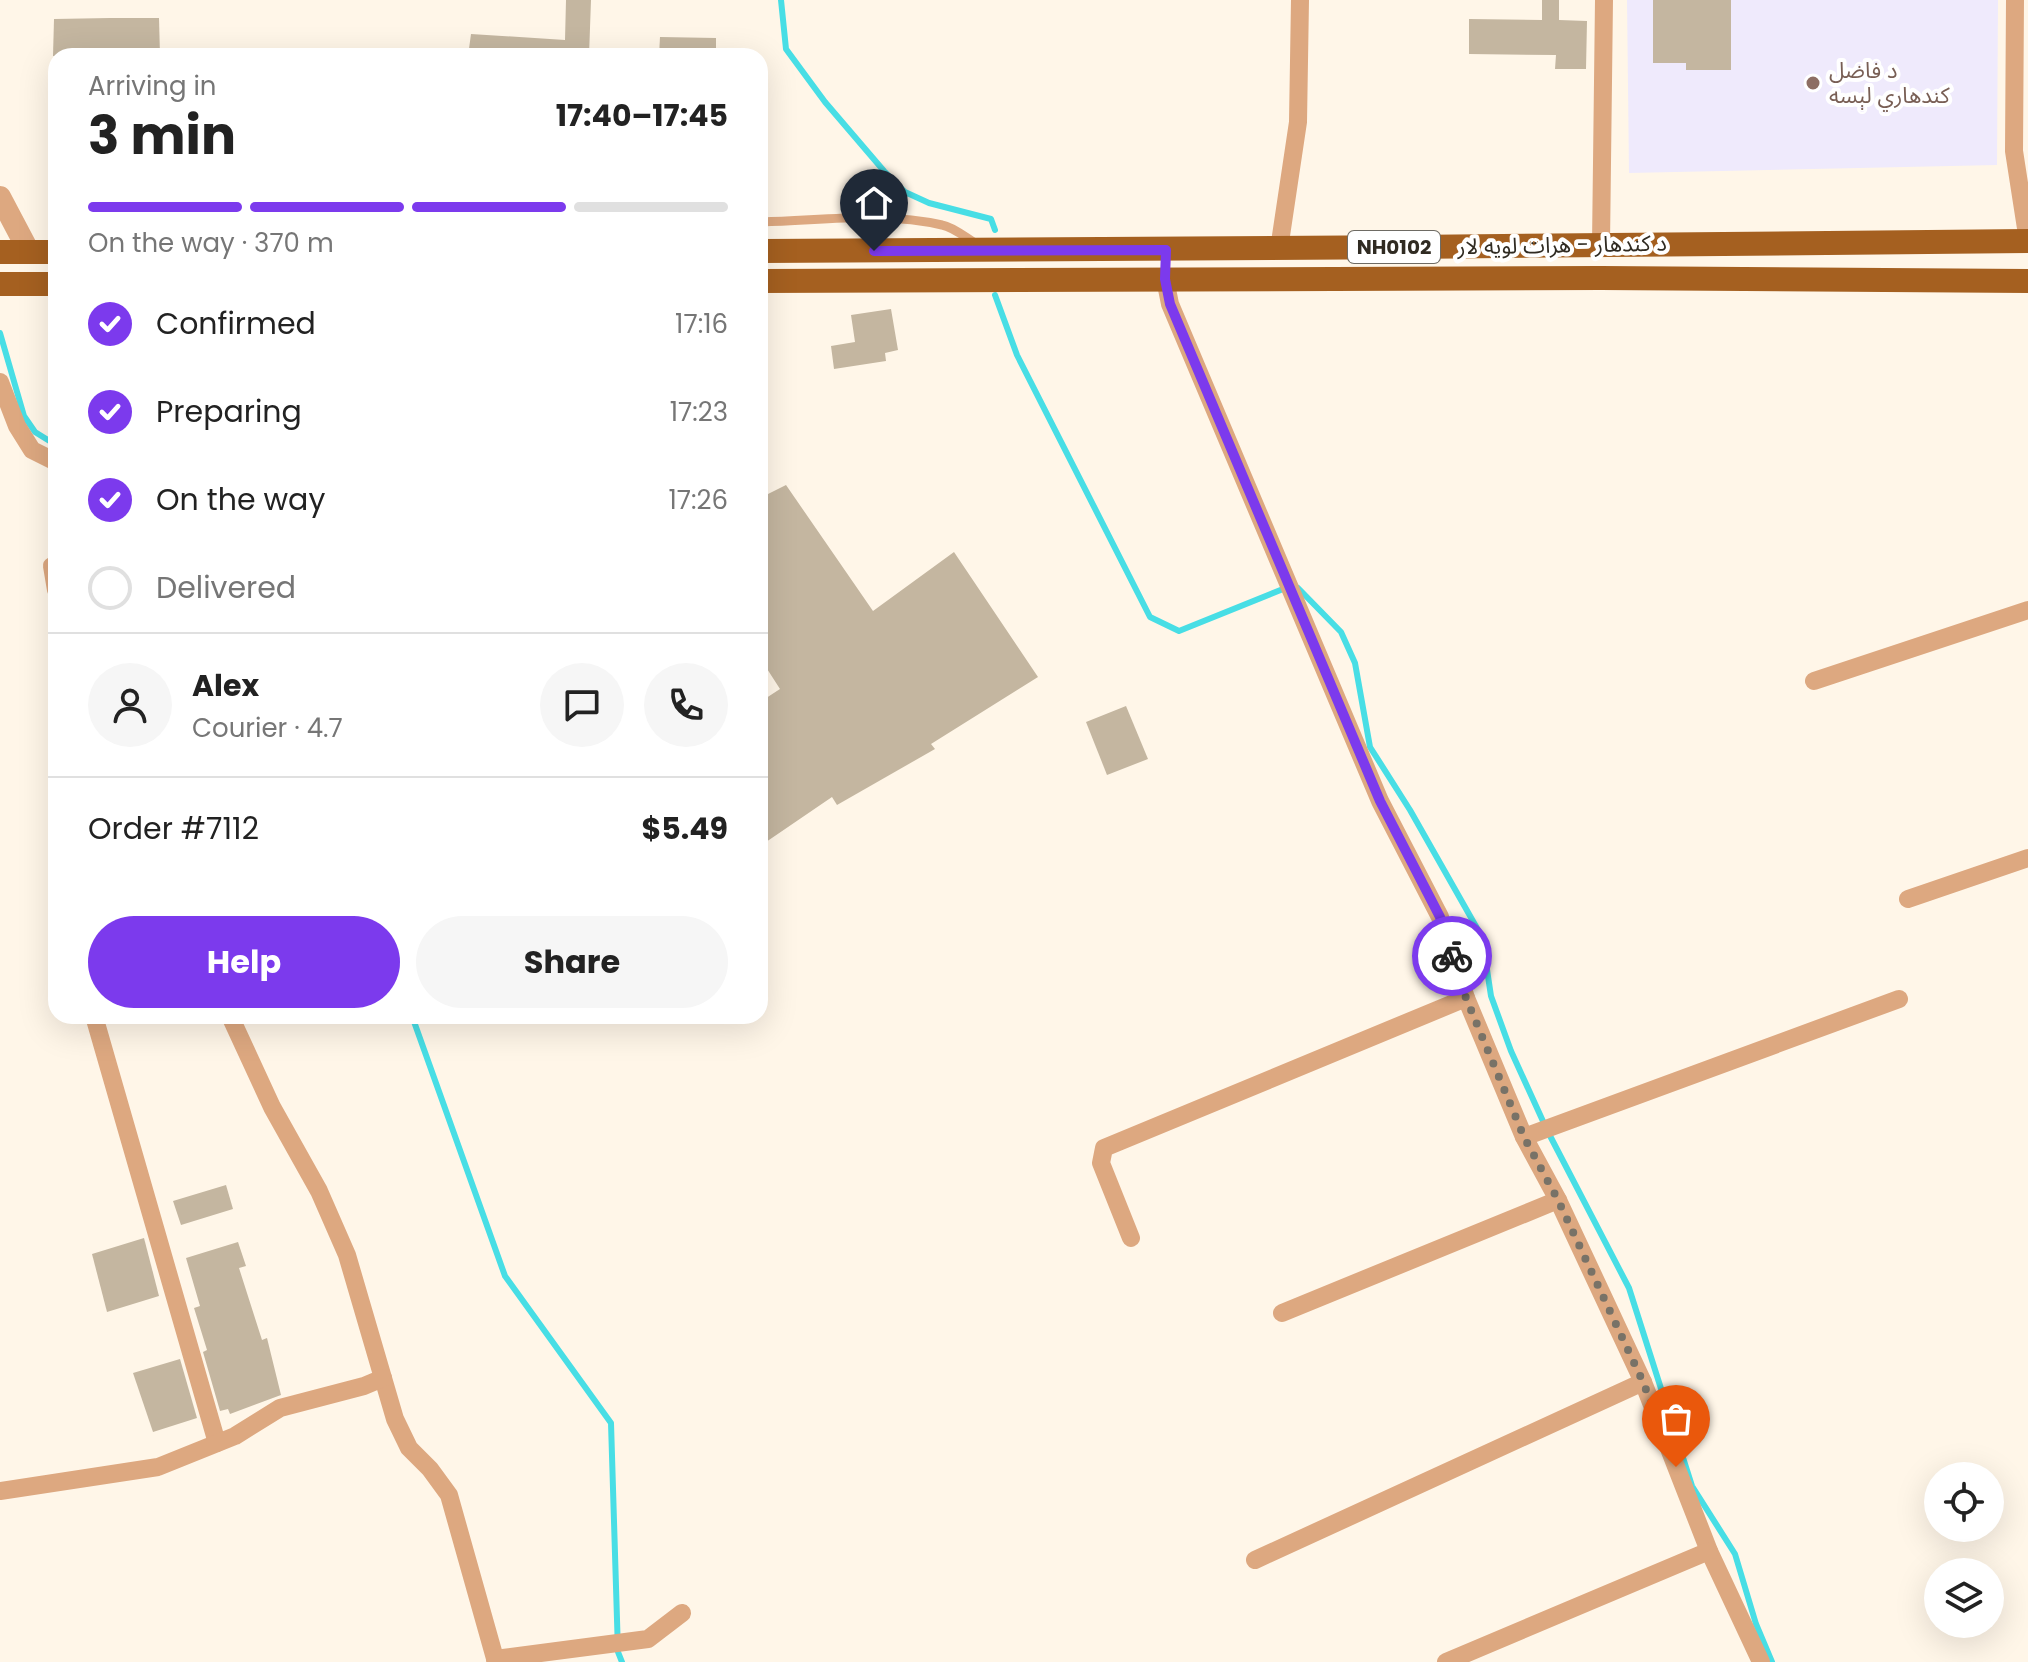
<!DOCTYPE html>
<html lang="en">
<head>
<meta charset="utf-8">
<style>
	:root { --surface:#fff; --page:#f6f6f6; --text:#222; --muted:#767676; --line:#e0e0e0; --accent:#7c3aed }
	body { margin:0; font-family:Poppins,"Noto Sans Arabic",sans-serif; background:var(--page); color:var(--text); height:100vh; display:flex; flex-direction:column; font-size:30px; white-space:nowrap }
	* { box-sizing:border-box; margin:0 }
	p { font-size:26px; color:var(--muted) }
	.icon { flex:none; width:44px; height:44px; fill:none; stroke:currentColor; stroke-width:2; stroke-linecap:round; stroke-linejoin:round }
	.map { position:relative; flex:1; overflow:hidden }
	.sheet { position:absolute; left:48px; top:48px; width:720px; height:976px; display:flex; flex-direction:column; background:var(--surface); border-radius:24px; box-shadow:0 8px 32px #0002 }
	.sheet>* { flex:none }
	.buttons { position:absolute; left:1924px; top:1462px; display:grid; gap:16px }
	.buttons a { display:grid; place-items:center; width:80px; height:80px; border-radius:50%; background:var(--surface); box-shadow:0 8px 32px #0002; font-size:40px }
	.pin { position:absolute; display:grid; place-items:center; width:68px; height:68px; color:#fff; margin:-82px -34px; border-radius:50% 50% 50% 0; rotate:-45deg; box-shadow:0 0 8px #0007 }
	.pin .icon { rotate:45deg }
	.courier { position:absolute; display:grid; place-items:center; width:80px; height:80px; margin:-40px; border:6px solid #7c3aed; border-radius:50%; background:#fff; color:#222; box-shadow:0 2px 10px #0007 }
	.head em { font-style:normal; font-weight:700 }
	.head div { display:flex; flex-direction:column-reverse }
	.head { display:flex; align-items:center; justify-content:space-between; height:136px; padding:0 40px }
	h1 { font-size:52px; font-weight:700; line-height:60px }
	.bar { display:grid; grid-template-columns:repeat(4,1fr); gap:12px 8px; align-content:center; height:96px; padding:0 40px }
	.bar i { height:10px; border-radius:6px; background:var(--line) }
	.bar .active { background:var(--accent) }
	.bar p { grid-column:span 4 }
	.line { display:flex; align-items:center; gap:20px; padding:0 40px; border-top:2px solid var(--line) }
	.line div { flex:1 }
	.round { display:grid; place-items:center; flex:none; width:84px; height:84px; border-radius:42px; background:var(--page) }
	ol { padding:0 40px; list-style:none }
	li { display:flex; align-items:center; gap:24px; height:88px }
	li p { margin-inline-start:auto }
	li .icon { padding:8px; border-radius:50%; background:var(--accent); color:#fff; stroke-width:4 }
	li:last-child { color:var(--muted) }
	li i { width:44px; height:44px; border:4px solid var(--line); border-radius:50% }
	.primary-button { display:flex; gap:16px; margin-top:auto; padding:16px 40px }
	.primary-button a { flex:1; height:92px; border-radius:48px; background:var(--accent); color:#fff; font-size:32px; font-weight:700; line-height:92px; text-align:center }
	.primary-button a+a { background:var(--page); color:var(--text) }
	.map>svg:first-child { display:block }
	.education { fill:#efeafc }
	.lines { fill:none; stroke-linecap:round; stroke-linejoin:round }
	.stream { stroke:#48dee5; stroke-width:6 }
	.building { fill:#c4b6a0 }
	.service { stroke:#dda880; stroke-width:9 }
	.minor { stroke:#dda880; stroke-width:18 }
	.tertiary { stroke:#dda880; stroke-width:22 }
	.trunk { stroke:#a56020; stroke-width:24 }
	.done { stroke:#787267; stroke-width:8; stroke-dasharray:0 14.4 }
	.route { stroke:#7c3aed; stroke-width:10 }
	.education-dot { fill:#8d6e63; stroke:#fff; stroke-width:3 }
	.labels { text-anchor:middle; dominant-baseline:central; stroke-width:8; stroke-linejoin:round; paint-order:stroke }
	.shield { fill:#fff; stroke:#6e6b64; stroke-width:2 }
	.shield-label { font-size:20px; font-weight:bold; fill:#302b22 }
	.education-label { font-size:22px; fill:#785e54; stroke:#fff; text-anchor:start }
	.street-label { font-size:22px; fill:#302b22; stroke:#fff }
</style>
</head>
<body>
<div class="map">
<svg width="2028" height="1662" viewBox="0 0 2028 1662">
	<rect width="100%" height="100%" fill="#fff6e8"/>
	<path class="education" d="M 1627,0 L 1998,0 L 1997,165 L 1629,173 Z"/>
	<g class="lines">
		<g class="stream">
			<path d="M 781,0 L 786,49 L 825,102 L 884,171 L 905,192 L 929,203 L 991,219 L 995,230"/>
			<path d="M 995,295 L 1017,355 L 1150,617 L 1179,631 L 1288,587"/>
			<path d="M 0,333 L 24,416 L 35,432 L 56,445"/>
			<path d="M 1298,588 L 1341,632 L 1355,663 L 1370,747 L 1410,810 L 1482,937 L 1491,996 L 1511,1051 L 1547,1130 L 1629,1288 L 1692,1486 L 1735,1554 L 1756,1624 L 1772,1662"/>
			<path d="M 412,1016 L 505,1276 L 611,1423 L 618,1652 L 622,1662"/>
		</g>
	</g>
	<g class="building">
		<path d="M 566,0 L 591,0 L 589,56 L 468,56 L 471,34 L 565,40 Z"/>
		<path d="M 1542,0 L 1559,0 L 1559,20 L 1587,21 L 1586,69 L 1555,69 L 1556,55 L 1469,54 L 1469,19 L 1542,20 Z"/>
		<path d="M 1653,0 L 1731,0 L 1731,70 L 1686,70 L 1686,63 L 1653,63 Z"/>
		<path d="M 110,18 L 159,18 L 160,56 L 53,56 L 54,19 Z"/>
		<path d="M 660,37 L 716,38 L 716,56 L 659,56 Z"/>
		<path d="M 891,309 L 898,350 L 885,353 L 886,361 L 834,369 L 831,346 L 855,342 L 851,315 Z"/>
		<path d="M 786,485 L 873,611 L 954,552 L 1038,677 L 931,744 L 935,749 L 837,805 L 832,797 L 760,846 L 760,702 L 780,689 L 760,658 L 760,498 Z"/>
		<path d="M 1126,706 L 1148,759 L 1107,775 L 1086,722 Z"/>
		<path d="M 226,1185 L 233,1209 L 181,1225 L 173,1201 Z"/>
		<path d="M 144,1238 L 159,1296 L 107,1312 L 92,1254 Z"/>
		<path d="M 238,1242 L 246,1266 L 239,1268 L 262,1340 L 267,1338 L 281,1395 L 230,1414 L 228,1409 L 220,1411 L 203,1352 L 207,1350 L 194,1308 L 200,1306 L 186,1258 Z"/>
		<path d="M 180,1359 L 197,1418 L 153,1432 L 133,1373 Z"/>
	</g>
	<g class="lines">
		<path class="service" d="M 760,222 C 820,221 883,211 942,225 C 953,227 965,237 975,243"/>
		<g class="minor">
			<path d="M 2015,0 L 2014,151 L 2028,241"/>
			<path d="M 1601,244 L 1604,0"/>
			<path d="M 1279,249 L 1298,122 L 1300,0"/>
			<path d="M 1165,279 L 1170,304 L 1380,801 L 1440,917 L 1466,998 L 1524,1137 L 1558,1200 L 1643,1382 L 1709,1551 L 1761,1662"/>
			<path d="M 0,382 L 17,426 L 32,450 L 56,462"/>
			<path d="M 56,564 L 52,566 L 56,590"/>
			<path d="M 1814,681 L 2028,610"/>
			<path d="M 1908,899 L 2028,858"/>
			<path d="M 94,1016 L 217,1443"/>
			<path d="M 230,1016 L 272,1107 L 319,1191 L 347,1255 L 395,1419 L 409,1448 L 430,1469 L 449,1495 L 496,1662"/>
			<path d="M 1524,1137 L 1899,999"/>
			<path d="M 1131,1238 L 1101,1163 L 1104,1148 L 1466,998"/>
			<path d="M 1282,1313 L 1558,1200"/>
			<path d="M 0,1491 L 158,1467 L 235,1436 L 280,1408 L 364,1386 L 383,1378"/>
			<path d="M 1255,1560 L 1643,1382"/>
			<path d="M 495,1659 L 648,1639 L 682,1613"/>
			<path d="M 1446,1662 L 1709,1551"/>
		</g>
		<path class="tertiary" d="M 0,197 L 29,252"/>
		<g class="trunk">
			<path d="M 760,251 C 1183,251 1605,244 2028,241"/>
			<path d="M 0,252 L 56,252"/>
			<path d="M 760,281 L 1601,278 L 2028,281"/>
			<path d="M 0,284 L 56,284"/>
		</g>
	</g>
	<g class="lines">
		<path class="done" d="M 1452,956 L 1466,998 L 1524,1137 L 1558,1200 L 1643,1382 L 1676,1467"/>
		<path class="route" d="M 874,251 L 1166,250 L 1165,279 L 1170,304 L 1380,801 L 1440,917 L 1452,956"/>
	</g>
	<circle class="education-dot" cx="1813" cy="83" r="8"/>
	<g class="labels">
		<rect class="shield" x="1348" y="231" width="92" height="32" rx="6"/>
		<g class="shield-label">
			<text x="1394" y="247">NH0102</text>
		</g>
		<g class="education-label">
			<text x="1829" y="70">د فاضل<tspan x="1829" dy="25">کندهاري لېسه</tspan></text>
		</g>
		<g class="street-label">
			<text transform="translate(1562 245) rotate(-1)">د کندهار - هرات لويه لار</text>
		</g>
	</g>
</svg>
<div class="buttons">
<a><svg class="icon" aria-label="locate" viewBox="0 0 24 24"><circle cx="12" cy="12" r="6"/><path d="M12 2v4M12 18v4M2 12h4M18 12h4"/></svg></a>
<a><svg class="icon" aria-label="layers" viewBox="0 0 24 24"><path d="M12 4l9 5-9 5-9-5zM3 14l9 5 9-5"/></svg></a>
</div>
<div class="pin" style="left:1676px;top:1467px;background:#ea580c"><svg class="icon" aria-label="bag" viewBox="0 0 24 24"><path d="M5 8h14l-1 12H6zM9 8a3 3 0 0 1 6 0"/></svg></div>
<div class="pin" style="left:874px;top:251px;background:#1f2937"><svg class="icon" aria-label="home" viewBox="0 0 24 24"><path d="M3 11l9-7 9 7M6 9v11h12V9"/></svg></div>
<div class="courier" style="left:1452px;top:956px"><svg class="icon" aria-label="bike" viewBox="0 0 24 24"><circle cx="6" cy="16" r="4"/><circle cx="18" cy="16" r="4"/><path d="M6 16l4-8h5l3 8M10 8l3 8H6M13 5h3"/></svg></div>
<section class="sheet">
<div class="head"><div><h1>3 min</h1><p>Arriving in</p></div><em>17:40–17:45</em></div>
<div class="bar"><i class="active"></i><i class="active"></i><i class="active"></i><i></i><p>On the way · 370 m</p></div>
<ol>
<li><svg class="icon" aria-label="check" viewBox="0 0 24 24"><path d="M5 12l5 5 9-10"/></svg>Confirmed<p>17:16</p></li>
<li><svg class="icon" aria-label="check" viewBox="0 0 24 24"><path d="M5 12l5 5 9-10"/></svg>Preparing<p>17:23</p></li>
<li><svg class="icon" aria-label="check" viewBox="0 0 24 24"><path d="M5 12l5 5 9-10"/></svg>On the way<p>17:26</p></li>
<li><i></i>Delivered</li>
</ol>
<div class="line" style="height:144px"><a class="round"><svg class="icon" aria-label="person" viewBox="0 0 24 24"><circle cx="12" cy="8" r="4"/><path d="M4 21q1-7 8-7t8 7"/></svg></a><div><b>Alex</b><p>Courier · 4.7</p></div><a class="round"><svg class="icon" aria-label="chat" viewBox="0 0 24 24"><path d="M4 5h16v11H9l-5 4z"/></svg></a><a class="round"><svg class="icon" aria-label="phone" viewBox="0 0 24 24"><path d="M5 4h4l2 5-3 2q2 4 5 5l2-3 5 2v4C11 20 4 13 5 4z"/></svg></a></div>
<div class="line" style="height:104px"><div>Order #7112</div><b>$5.49</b></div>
<div class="primary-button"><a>Help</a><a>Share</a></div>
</section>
</div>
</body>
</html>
